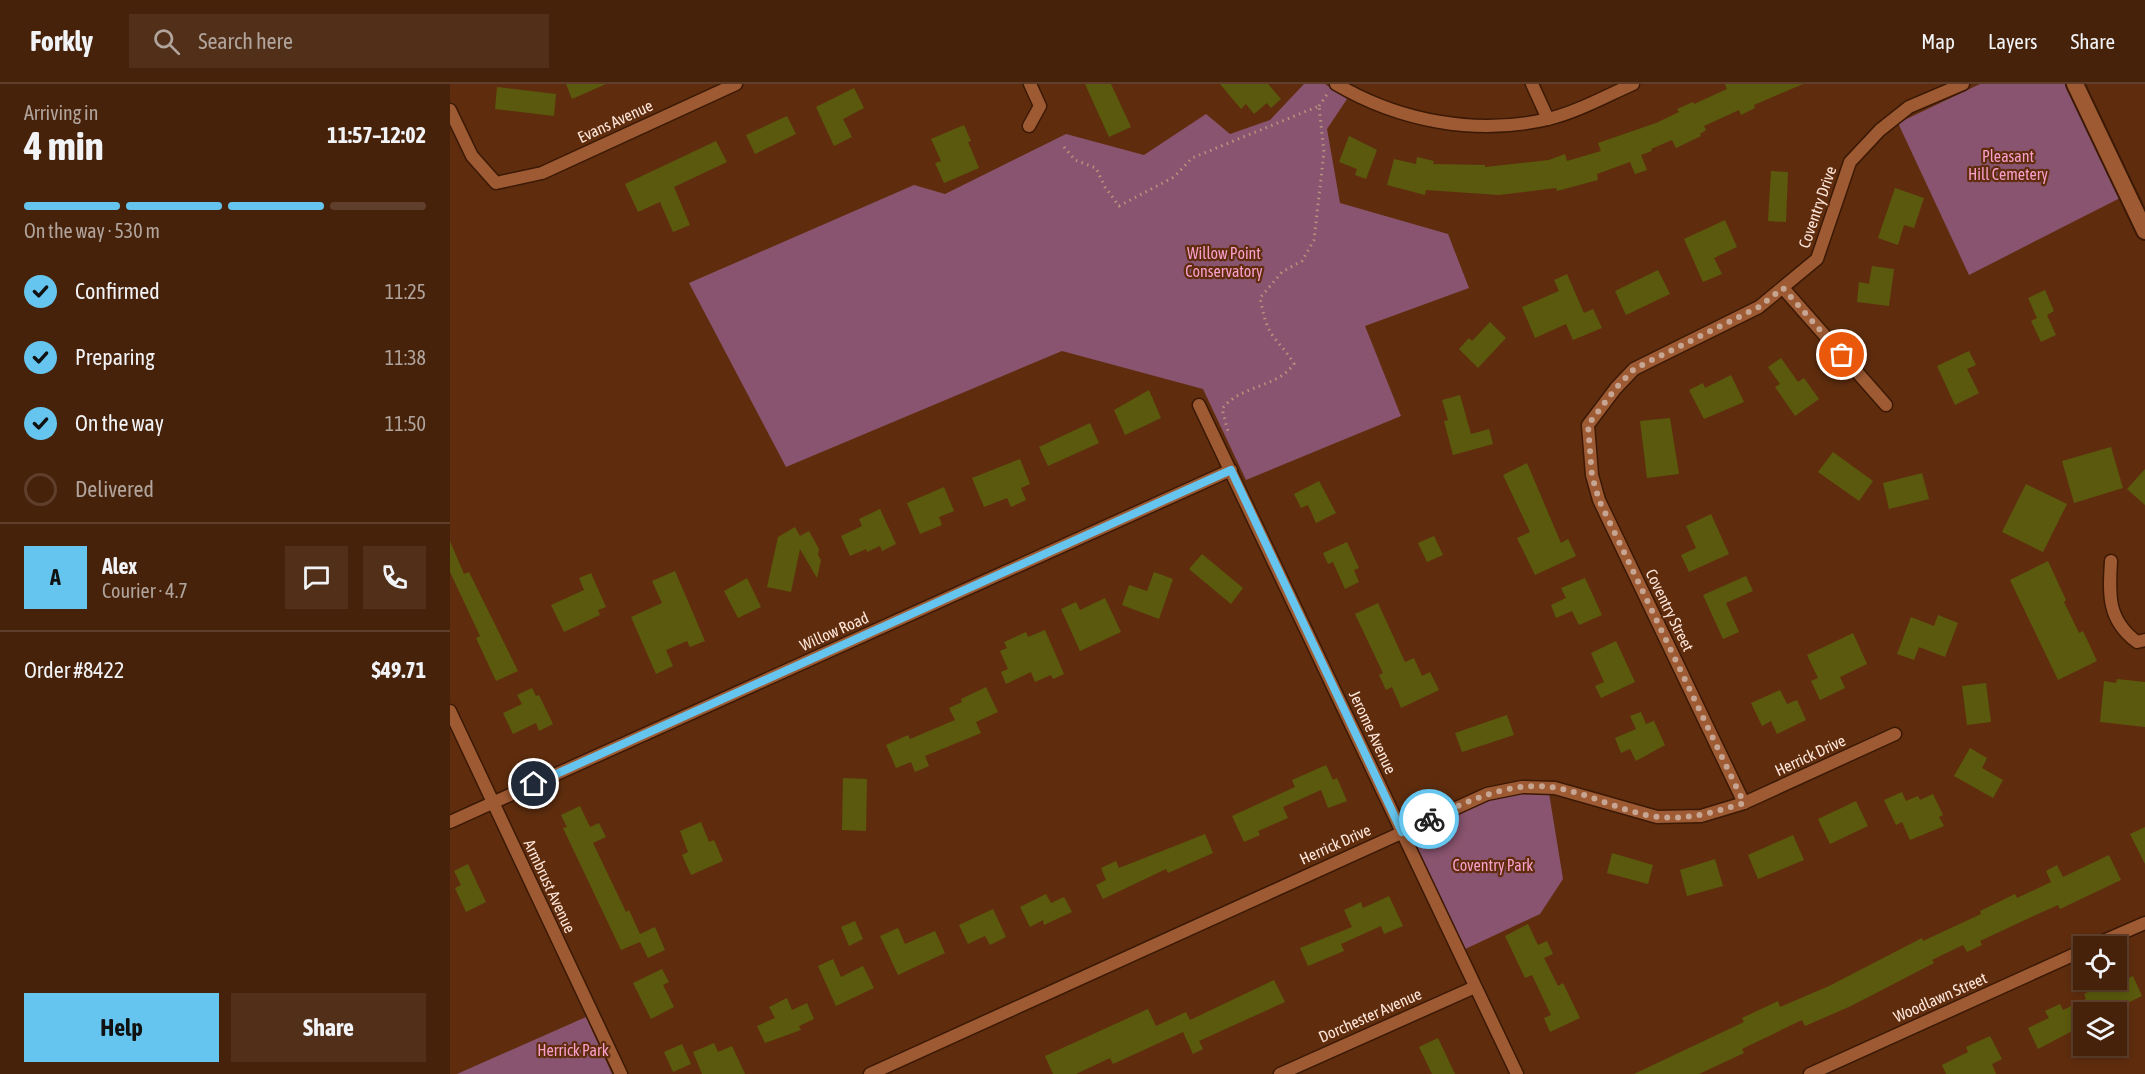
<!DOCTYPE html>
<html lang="en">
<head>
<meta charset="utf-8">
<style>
	:root { --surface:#47220a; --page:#512f18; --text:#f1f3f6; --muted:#b0a49c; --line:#5f3f2b; --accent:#65c5ee }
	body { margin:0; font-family:"Asap Condensed",sans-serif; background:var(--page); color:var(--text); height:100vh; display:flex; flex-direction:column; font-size:22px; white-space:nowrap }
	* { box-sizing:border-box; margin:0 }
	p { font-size:20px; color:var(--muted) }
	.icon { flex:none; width:33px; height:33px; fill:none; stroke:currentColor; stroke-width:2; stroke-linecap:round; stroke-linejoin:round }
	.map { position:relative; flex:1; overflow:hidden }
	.sheet { display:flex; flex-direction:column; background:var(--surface); width:450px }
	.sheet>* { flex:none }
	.buttons { position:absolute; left:1623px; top:852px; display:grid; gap:12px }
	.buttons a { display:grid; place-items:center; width:54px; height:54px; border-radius:0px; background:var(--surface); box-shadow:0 3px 9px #0003,0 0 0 2px var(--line); font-size:30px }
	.pin { position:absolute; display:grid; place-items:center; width:51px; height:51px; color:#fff; margin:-26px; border:3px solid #fff; border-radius:50%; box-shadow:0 2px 6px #0007 }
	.courier { position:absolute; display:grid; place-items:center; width:60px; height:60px; margin:-30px; border:4px solid #65c5ee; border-radius:50%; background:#fff; color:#222; box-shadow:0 2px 8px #0007 }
	.headline em { font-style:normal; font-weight:700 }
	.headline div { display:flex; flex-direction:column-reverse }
	.headline { display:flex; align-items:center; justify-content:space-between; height:102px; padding:0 24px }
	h1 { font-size:39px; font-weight:700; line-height:45px }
	.bar { display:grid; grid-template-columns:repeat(4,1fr); gap:9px 6px; align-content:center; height:72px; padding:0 24px }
	.bar i { height:8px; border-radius:4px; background:var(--line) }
	.bar .current { background:var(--accent) }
	.bar p { grid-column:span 4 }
	.line { display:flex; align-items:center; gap:15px; padding:0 24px; border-top:2px solid var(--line) }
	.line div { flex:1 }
	.round { display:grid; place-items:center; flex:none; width:63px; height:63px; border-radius:0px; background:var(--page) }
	ol { padding:0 24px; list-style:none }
	li { display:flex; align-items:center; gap:18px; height:66px }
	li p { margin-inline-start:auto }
	li .icon { padding:6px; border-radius:50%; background:var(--accent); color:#111; stroke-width:4 }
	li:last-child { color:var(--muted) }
	li i { width:33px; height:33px; border:3px solid var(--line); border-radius:50% }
	.primary-button { display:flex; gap:12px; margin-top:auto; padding:12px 24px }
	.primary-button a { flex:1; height:69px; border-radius:0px; background:var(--accent); color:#111; font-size:24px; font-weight:700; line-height:69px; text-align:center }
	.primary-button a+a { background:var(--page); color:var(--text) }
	header { display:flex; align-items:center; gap:36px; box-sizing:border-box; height:84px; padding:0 30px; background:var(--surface); border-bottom:2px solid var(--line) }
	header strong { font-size:28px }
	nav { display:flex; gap:33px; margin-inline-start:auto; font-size:21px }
	.search { width:420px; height:54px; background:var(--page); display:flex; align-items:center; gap:15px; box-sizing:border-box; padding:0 21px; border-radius:0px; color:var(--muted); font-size:22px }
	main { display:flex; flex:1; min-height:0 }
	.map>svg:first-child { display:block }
	.green { fill:#89546f }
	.building { fill:#5a590d }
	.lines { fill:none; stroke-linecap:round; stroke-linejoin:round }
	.minor-casing { stroke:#3b1904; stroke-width:15 }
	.secondary-casing { stroke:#3b1904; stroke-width:20 }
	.path { stroke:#b6937e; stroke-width:3; stroke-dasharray:1.5 4.5; stroke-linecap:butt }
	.minor { stroke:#9e5a33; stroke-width:12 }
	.secondary { stroke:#9e5a33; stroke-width:16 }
	.done { stroke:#c6a593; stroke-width:6; stroke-dasharray:0 10.8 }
	.route { stroke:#65c5ee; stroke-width:8 }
	.labels { text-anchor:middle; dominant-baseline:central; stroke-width:4.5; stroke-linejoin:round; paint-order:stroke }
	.street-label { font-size:16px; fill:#fee6da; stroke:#5f2d0e }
	.park-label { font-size:16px; fill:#fa9ecc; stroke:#5f2d0e }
</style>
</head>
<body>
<header>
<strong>Forkly</strong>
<div class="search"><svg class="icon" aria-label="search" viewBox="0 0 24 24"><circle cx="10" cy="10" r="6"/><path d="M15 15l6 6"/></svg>Search here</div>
<nav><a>Map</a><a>Layers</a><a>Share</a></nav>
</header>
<main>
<section class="sheet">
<div class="headline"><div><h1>4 min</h1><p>Arriving in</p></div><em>11:57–12:02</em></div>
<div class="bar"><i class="current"></i><i class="current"></i><i class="current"></i><i></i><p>On the way · 530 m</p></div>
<ol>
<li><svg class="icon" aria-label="check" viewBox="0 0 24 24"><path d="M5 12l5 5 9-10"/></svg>Confirmed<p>11:25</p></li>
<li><svg class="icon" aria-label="check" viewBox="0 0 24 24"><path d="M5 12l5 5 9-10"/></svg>Preparing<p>11:38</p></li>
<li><svg class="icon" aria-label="check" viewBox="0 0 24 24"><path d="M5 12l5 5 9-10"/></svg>On the way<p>11:50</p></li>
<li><i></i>Delivered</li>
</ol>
<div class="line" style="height:108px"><b class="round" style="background:var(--accent);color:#111">A</b><div><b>Alex</b><p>Courier · 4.7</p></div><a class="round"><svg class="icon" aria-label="chat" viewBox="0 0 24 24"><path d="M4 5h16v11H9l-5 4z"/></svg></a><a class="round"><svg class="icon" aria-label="phone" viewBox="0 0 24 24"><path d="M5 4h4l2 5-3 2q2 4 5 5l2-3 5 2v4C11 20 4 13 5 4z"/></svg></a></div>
<div class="line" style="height:78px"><div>Order #8422</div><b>$49.71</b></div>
<div class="primary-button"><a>Help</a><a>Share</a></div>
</section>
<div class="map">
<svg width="1695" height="990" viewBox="0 0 1695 990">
	<rect width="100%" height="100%" fill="#5f2d0e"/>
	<g class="green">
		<path d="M 854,0 L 875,0 L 897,15 L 877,45 L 890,119 L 998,150 L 1019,204 L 915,242 L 951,332 L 796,396 L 753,305 L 612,267 L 336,383 L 239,199 L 464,101 L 495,110 L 616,50 L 694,71 L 756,30 L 780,50 L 820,36 Z"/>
		<path d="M 1530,0 L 1616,0 L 1670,114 L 1519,191 L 1448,39 Z"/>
		<path d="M 1098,703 L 1113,795 L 1090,830 L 1011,867 L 956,749 L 1028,717 Z"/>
		<path d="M 136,933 L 162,990 L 7,990 Z"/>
	</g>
	<g class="building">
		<path d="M 116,0 L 156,0 L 122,15 Z"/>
		<path d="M 635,0 L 661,0 L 681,43 L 659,53 Z"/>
		<path d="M 770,0 L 818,0 L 831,15 L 821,24 L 817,19 L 804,30 L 796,20 L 791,25 Z"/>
		<path d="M 1275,0 L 1353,0 L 1304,21 L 1305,24 L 1291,31 L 1289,26 L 1254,42 L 1256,46 L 1250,50 L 1251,52 L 1226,64 L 1222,56 L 1201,65 L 1202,67 L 1191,71 L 1197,86 L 1185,90 L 1180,78 L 1147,90 L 1148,96 L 1107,107 L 1106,104 L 1049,111 L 976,106 L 975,111 L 937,101 L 944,75 L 966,80 L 967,73 L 984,77 L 983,80 L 1035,81 L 1035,83 L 1099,76 L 1115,70 L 1117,77 L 1151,67 L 1148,59 L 1206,39 L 1229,28 L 1227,25 L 1243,18 L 1244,20 L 1277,5 Z"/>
		<path d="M 47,3 L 106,10 L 104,32 L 45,25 Z"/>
		<path d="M 404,4 L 414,24 L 393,35 L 402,53 L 384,62 L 366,23 Z"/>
		<path d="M 337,32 L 346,50 L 305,70 L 296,51 Z"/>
		<path d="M 514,41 L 521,57 L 518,58 L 529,84 L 494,99 L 485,79 L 491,77 L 481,55 Z"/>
		<path d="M 899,52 L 927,66 L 916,95 L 905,91 L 907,85 L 889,78 Z"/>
		<path d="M 266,57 L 277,78 L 224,103 L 240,141 L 223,148 L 210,118 L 188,128 L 175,100 Z"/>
		<path d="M 1321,87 L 1338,88 L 1336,138 L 1318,137 Z"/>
		<path d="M 1445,104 L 1474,114 L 1464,144 L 1454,141 L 1448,161 L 1428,154 Z"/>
		<path d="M 1275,136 L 1287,163 L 1264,174 L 1272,190 L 1253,198 L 1234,155 Z"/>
		<path d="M 1422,182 L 1444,185 L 1439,222 L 1407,218 L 1409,198 L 1419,200 Z"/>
		<path d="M 1208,186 L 1220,210 L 1176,231 L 1165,207 Z"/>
		<path d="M 1117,190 L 1134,229 L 1143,225 L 1152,244 L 1123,256 L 1116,240 L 1085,254 L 1072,223 L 1109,207 L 1104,196 Z"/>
		<path d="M 1595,206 L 1604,227 L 1597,231 L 1606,251 L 1591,258 L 1581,237 L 1587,234 L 1578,214 Z"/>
		<path d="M 1040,238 L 1056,254 L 1028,284 L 1009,265 L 1019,254 L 1022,257 Z"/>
		<path d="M 1519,267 L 1526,281 L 1517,285 L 1529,309 L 1505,321 L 1487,282 Z"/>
		<path d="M 1331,274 L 1348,298 L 1354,294 L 1369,315 L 1345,332 L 1325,303 L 1330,300 L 1318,283 Z"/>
		<path d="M 1281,291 L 1294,318 L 1254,335 L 1239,306 L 1253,299 L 1255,304 Z"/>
		<path d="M 699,306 L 711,334 L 675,351 L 664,326 Z"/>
		<path d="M 1010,311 L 1021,350 L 1039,345 L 1043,360 L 1003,371 L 994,337 L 998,336 L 992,316 Z"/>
		<path d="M 1220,334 L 1229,390 L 1197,394 L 1190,337 Z"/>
		<path d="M 640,339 L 649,359 L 598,382 L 589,363 Z"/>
		<path d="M 1661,363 L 1673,404 L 1624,419 L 1612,377 Z"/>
		<path d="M 1383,368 L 1423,397 L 1409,417 L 1368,388 Z"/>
		<path d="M 570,375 L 580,400 L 571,404 L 576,416 L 561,423 L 557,414 L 534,423 L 522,394 Z"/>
		<path d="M 1077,379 L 1111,459 L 1118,455 L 1126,472 L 1085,491 L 1067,454 L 1080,448 L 1053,391 Z"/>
		<path d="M 1695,385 L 1695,421 L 1677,405 Z"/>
		<path d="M 1472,389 L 1479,415 L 1439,425 L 1433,399 Z"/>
		<path d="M 869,397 L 886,429 L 866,439 L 858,421 L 851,424 L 844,410 Z"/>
		<path d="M 1576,400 L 1617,420 L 1593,468 L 1552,448 Z"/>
		<path d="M 494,403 L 504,427 L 489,433 L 492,441 L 470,450 L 457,419 Z"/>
		<path d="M 430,425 L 446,460 L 432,467 L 430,462 L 417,468 L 416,465 L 400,472 L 391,452 L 412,442 L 409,435 Z"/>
		<path d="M 1261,430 L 1279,470 L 1239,488 L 1231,471 L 1246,464 L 1236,442 Z"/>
		<path d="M 345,443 L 350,452 L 359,447 L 369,465 L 368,471 L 371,476 L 367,494 L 350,465 L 341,508 L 317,503 L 328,453 Z"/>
		<path d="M 984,452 L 993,471 L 977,478 L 968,459 Z"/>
		<path d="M 0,457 L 14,490 L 19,488 L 68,587 L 46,597 L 26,554 L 30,552 L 0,488 Z"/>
		<path d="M 897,458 L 909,484 L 904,486 L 909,498 L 895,505 L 883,478 L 878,480 L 873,469 Z"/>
		<path d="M 752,470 L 793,504 L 781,520 L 739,485 Z"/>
		<path d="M 1598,477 L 1616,516 L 1614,518 L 1629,549 L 1633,547 L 1647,577 L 1608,596 L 1560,496 Z"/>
		<path d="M 225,487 L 255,557 L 240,563 L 237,557 L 216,566 L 223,582 L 206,590 L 181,533 L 212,519 L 202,497 Z"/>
		<path d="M 704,488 L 723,495 L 709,535 L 672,521 L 679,501 L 697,507 Z"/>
		<path d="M 141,489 L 156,523 L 148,526 L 150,531 L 114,548 L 101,521 L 134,506 L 129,494 Z"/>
		<path d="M 1296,492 L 1303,507 L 1276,519 L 1289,548 L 1273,555 L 1253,511 Z"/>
		<path d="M 297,494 L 311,523 L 288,534 L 274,507 Z"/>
		<path d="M 1135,494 L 1152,531 L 1129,541 L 1122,527 L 1106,534 L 1101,521 L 1116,514 L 1111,504 Z"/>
		<path d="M 655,514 L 671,548 L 630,567 L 611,525 L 626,518 L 630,526 Z"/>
		<path d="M 928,519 L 955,578 L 964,574 L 972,592 L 980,588 L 989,606 L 951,624 L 942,603 L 936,606 L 929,591 L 933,589 L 905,530 Z"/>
		<path d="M 1488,531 L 1508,539 L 1495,573 L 1469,563 L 1464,576 L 1447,570 L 1461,533 L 1484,542 Z"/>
		<path d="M 595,546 L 614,590 L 603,595 L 601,591 L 585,598 L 581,588 L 556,600 L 551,588 L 558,585 L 550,567 L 557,564 L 554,558 L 576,548 L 578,553 Z"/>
		<path d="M 1403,549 L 1417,580 L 1390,593 L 1395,604 L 1370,616 L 1361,597 L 1368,594 L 1357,571 Z"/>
		<path d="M 1166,557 L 1185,598 L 1151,614 L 1145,602 L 1154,598 L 1141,569 Z"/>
		<path d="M 1667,595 L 1695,598 L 1695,643 L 1650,638 L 1654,597 L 1666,599 Z"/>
		<path d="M 1536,599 L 1541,638 L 1517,641 L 1512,602 Z"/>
		<path d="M 536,603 L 548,628 L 526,638 L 531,649 L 475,672 L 479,682 L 465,688 L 461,678 L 446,684 L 436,661 L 458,651 L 460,655 L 505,636 L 499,624 L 512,618 L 511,615 Z"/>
		<path d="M 82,604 L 86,612 L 89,611 L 103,640 L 89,647 L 86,639 L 63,650 L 53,629 L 72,620 L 67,611 Z"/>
		<path d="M 1330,606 L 1337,620 L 1347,616 L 1356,636 L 1327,650 L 1321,637 L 1312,642 L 1301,619 Z"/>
		<path d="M 1191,628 L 1196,640 L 1204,637 L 1215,661 L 1186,677 L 1180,665 L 1171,669 L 1165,654 L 1186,645 L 1180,632 Z"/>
		<path d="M 1057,631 L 1064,651 L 1012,668 L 1005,649 Z"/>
		<path d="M 1520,664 L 1537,674 L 1532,684 L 1553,696 L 1543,714 L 1504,692 Z"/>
		<path d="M 876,681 L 883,696 L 887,694 L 897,717 L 878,724 L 871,706 L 833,723 L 838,734 L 808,747 L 810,751 L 794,758 L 782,732 L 845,703 L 842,696 Z"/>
		<path d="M 393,694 L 417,695 L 416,747 L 392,746 Z"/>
		<path d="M 1452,708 L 1456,717 L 1468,712 L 1470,716 L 1483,710 L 1493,731 L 1489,733 L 1494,742 L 1460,756 L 1452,738 L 1446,741 L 1434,716 Z"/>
		<path d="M 1406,717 L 1418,742 L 1380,760 L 1368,735 Z"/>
		<path d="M 130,722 L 140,743 L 149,739 L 156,753 L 143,759 L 176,828 L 179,826 L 190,850 L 205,843 L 215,866 L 198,874 L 190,858 L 171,866 L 113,744 L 117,743 L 111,731 Z"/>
		<path d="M 251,738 L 259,758 L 264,756 L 273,777 L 241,791 L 232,771 L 238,768 L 230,747 Z"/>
		<path d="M 1695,743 L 1695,780 L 1680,750 Z"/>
		<path d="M 755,750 L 763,769 L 718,789 L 716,785 L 653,815 L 646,801 L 656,796 L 651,784 L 666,777 L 669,784 Z"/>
		<path d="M 1343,751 L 1354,776 L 1308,795 L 1298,771 Z"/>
		<path d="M 1162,769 L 1203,781 L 1198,800 L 1157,789 Z"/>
		<path d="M 1659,771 L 1671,796 L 1610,825 L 1608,821 L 1590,829 L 1530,857 L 1532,861 L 1517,868 L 1513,861 L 1482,876 L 1484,879 L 1401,922 L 1355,942 L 1352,936 L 1292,965 L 1294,969 L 1249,990 L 1184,990 L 1294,938 L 1292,934 L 1328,917 L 1330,923 L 1379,902 L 1472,854 L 1473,857 L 1531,830 L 1530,827 L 1565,810 L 1567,814 L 1601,798 L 1596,787 L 1607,781 L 1613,793 Z"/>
		<path d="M 1265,775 L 1273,802 L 1237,812 L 1230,786 Z"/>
		<path d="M 18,780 L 36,818 L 16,828 L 5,804 L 11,801 L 4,787 Z"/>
		<path d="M 596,810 L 601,819 L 614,813 L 622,828 L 594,841 L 593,836 L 580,843 L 570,823 Z"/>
		<path d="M 939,812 L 953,842 L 934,850 L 931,842 L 891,860 L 894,867 L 858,882 L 850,864 L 902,843 L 894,826 L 911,818 L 913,824 Z"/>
		<path d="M 543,825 L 556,853 L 540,861 L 535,852 L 518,860 L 509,841 Z"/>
		<path d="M 405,837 L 413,855 L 399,862 L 391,843 Z"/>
		<path d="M 1078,840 L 1088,861 L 1097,857 L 1103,870 L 1094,874 L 1108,902 L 1113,899 L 1130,934 L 1100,948 L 1094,934 L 1101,931 L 1082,891 L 1075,894 L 1055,852 Z"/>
		<path d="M 448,844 L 455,860 L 485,847 L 495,869 L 448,891 L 430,852 Z"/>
		<path d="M 383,875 L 391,893 L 413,882 L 424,904 L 386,922 L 368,882 Z"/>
		<path d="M 212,885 L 219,898 L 213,901 L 224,923 L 201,935 L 183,899 Z"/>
		<path d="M 1683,892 L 1692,912 L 1659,928 L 1634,928 L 1634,941 L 1588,965 L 1578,944 L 1599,934 L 1595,927 L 1610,920 L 1613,926 L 1636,915 L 1634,910 L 1655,899 L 1667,893 L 1670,898 Z"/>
		<path d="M 824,896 L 835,918 L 749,957 L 753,965 L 743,970 L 733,948 L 663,980 L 660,974 L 626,990 L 603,990 L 595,972 L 698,925 L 706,942 L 736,928 L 740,936 Z"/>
		<path d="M 337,914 L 342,926 L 357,919 L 364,935 L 349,942 L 351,946 L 315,959 L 307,942 L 325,934 L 319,923 Z"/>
		<path d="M 1540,952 L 1552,975 L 1542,980 L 1546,990 L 1496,990 L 1492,981 L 1518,968 L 1516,963 Z"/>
		<path d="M 988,954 L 1005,990 L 982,990 L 969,963 Z"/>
		<path d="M 264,959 L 268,968 L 282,962 L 295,990 L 252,990 L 243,968 Z"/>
		<path d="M 232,960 L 241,980 L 223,988 L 214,968 Z"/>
	</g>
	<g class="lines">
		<g class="minor-casing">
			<g id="minor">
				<path d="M 886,0 C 949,37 1026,52 1098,35 C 1127,28 1156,12 1183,0"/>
				<path d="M 1082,0 L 1098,35"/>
				<path d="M 0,26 L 22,72 L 46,99 L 92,89 L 286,0"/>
				<path d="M 579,42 L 590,22 L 580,0"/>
				<path d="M 1333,204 L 1436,321"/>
				<path d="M 749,321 L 1067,990"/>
				<path d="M 1661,477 C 1659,510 1657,536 1687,558 L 1695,556"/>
				<path d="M 0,627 L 171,990"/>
				<path d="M 1294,719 L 1149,416 L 1142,391 L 1138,341 L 1166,304 L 1184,285 L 1309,223 L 1367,175 L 1400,78 L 1430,46 L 1459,23 L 1513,0"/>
				<path d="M 0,738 L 781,386"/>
				<path d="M 1642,862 L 1695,839"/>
				<path d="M 420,990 L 1037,710 L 1072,703 L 1105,704 L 1207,733 L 1251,732 L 1294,719 L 1445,650"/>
				<path d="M 830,990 L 1025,903"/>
				<path d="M 1360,990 L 1634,866"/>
			</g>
		</g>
		<g class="secondary-casing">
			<path id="secondary" d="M 1625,0 L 1695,147"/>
		</g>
		<g class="path">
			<path d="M 869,22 L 878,9"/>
			<path d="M 614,63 L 625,76 L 646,84 L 655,103 L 669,122 L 724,93 L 742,74 L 869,22 L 874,68 L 864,156 L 852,177 L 832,188 L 810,214 C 813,227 815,241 823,252 C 830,262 838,269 844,280 C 827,304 790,301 772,325 L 779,351"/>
		</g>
		<use href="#minor" class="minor"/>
		<use href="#secondary" class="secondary"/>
	</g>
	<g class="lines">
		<path class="done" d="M 979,735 C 1015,719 1048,702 1088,702 C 1130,703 1167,728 1208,733 C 1239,736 1265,728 1294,719 L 1149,416 L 1142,392 L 1138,341 L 1166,304 L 1184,285 L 1309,223 L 1333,204 L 1392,271"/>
		<path class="route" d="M 84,700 L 781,386 L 952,748 L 979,735"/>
	</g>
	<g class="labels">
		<g class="street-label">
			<text transform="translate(165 37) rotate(-25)">Evans Avenue</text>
			<text transform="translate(1367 123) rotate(-71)">Coventry Drive</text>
			<text transform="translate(1220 526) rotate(64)">Coventry Street</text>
			<text transform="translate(384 547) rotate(-24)">Willow Road</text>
			<text transform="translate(923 648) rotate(65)">Jerome Avenue</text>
			<text transform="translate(1360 671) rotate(-25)">Herrick Drive</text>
			<text transform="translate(885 760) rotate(-24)">Herrick Drive</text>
			<text transform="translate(100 802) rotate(65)">Armbrust Avenue</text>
			<text transform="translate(1490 913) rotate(-24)">Woodlawn Street</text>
			<text transform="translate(920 931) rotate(-24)">Dorchester Avenue</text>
		</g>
		<g class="park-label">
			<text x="1558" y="72">Pleasant<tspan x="1558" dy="18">Hill Cemetery</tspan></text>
			<text x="774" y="169">Willow Point<tspan x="774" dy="18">Conservatory</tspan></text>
			<text x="1043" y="781">Coventry Park</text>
			<text x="123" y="966">Herrick Park</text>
		</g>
	</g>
</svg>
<div class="buttons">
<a><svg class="icon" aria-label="locate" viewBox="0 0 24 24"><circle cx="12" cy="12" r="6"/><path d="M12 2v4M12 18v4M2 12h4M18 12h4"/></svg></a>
<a><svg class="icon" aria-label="layers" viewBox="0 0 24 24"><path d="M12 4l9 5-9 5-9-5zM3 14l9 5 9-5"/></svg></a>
</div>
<div class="pin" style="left:1392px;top:271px;background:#ea580c"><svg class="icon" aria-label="bag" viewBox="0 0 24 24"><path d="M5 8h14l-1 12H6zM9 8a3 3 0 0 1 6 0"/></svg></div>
<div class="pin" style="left:84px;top:700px;background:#1f2937"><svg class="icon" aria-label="home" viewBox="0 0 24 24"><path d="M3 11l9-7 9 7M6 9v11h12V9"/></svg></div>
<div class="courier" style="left:979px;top:735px"><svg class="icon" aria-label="bike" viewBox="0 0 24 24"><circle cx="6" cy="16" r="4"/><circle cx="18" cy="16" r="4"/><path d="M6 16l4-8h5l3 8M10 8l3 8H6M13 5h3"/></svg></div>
</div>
</main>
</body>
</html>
